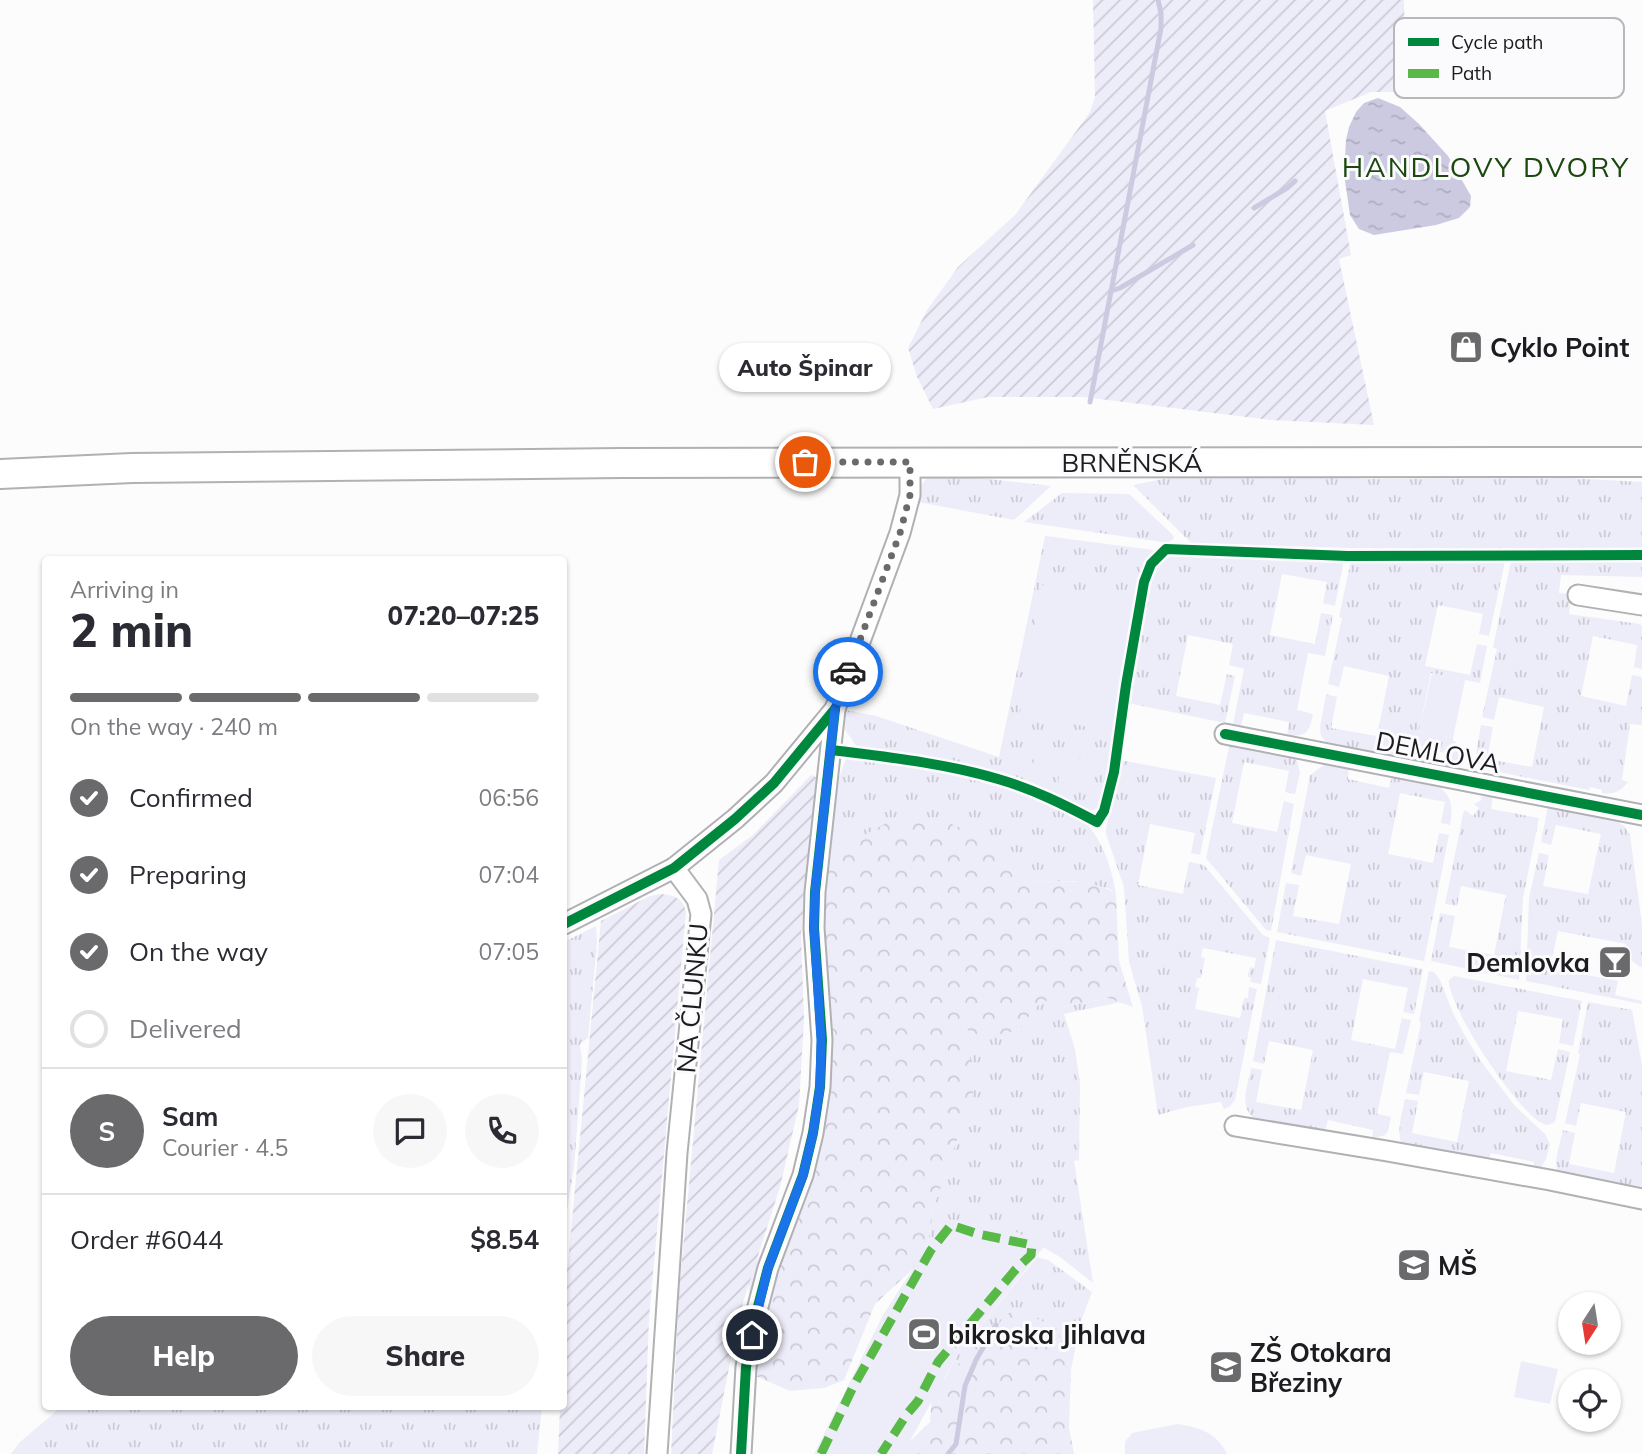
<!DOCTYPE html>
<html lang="en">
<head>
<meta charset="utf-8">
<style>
	:root { --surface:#fff; --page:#f7f7f7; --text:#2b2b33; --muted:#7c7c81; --line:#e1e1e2; --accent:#6a6a6d }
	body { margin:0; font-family:Mulish,sans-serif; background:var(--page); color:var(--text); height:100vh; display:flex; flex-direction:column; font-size:26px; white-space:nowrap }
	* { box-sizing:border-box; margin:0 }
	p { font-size:23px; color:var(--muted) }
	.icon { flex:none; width:38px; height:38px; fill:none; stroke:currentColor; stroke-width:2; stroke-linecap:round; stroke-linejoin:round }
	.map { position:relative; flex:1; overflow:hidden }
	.drawer { position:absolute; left:42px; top:556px; width:525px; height:854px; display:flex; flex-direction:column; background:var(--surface); border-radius:7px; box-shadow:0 2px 5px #0004 }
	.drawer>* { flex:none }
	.needle { width:46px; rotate:192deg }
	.fabs { position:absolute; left:1558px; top:1292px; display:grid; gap:14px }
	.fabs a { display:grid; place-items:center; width:63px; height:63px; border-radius:50%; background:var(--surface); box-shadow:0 2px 5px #0004; font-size:35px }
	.pin { position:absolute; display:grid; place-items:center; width:60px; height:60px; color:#fff; margin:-30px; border:4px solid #fff; border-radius:50%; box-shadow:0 2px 7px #0007 }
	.courier { position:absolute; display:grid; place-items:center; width:70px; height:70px; margin:-35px; border:5px solid #1a73e8; border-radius:50%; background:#fff; color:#222; box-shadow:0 2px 9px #0007 }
	.bubble { position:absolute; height:49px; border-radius:24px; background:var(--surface); box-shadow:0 2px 5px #0004; font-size:23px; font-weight:800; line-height:49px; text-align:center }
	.headline em { font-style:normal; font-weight:800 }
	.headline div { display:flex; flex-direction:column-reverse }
	.headline { display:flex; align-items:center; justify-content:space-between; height:119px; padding:0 28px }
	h1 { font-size:46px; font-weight:800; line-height:52px }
	.bar { display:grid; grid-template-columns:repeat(4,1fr); gap:10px 7px; align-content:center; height:84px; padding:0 28px }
	.bar i { height:9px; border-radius:5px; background:var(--line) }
	.bar .on { background:var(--accent) }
	.bar p { grid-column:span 4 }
	.line { display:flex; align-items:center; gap:18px; padding:0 28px; border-top:2px solid var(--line) }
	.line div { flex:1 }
	.round { display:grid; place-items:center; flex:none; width:74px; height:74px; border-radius:37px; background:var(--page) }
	ol { padding:0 28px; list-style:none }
	li { display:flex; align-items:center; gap:21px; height:77px }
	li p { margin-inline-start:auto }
	li .icon { padding:7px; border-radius:50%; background:var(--accent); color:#fff; stroke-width:4 }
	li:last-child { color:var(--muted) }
	li i { width:38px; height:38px; border:4px solid var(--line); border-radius:50% }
	.cta { display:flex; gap:14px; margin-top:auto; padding:14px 28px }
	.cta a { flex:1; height:80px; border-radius:42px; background:var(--accent); color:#fff; font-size:28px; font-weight:800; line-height:80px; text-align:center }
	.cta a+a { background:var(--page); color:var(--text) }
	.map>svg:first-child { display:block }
	.grass { fill:url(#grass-tufts) }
	.forest { fill:url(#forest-crowns) }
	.park { fill:#edecf9 }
	.garden { fill:url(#garden-furrows) }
	.water { fill:url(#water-ripples) }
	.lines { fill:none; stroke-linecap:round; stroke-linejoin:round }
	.stream { stroke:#cccae0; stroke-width:5 }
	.minor-casing { stroke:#b1b1b3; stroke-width:23 }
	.secondary-casing { stroke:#b1b1b3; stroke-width:32 }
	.minor { stroke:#fff; stroke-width:19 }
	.secondary { stroke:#fff; stroke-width:28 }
	.quiet { stroke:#58b947; stroke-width:9; stroke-dasharray:18 9; stroke-linecap:butt }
	.cycleway-casing { stroke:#fbfbfe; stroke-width:15 }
	.cycleway { stroke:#00873e; stroke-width:10 }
	.done { stroke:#6a6a6d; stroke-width:7; stroke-dasharray:0 12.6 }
	.route { stroke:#1a73e8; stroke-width:9 }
	.labels { text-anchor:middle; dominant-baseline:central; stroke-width:6; stroke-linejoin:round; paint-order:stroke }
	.poi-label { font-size:26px; font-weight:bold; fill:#1c1c1f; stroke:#fbfbfe; text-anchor:start }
	.street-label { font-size:26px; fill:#1c1c1f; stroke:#fbfbfe }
	.neighbourhood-label { font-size:28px; letter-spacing:2px; fill:#1b480d; stroke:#fbfbfe }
	.key { fill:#fbfbfe; stroke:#b8b8bb; stroke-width:2 }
	.key-label { font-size:19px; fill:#1c1c1f }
</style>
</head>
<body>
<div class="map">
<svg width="1642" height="1454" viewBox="0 0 1642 1454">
	<defs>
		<pattern id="grass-tufts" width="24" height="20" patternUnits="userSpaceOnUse" patternTransform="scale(1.75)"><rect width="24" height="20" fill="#edecf9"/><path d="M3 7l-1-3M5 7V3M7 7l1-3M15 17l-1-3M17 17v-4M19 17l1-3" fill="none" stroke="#cbcad5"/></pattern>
		<pattern id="forest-crowns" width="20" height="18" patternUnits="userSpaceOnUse" patternTransform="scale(1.75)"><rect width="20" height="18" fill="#edecf9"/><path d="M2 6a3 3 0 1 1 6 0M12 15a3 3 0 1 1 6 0" fill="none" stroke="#cbcad5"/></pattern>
		<pattern id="garden-furrows" width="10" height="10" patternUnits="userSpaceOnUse" patternTransform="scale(1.75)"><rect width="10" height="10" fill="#edecf9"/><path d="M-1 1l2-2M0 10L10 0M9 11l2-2" fill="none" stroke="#cbcad5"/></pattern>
		<pattern id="water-ripples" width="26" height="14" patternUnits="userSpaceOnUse" patternTransform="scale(1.75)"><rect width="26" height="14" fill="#cccae0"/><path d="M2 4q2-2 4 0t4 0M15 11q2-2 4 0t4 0" fill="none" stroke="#afadc0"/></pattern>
	</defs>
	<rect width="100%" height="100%" fill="#fcfcfd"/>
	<g class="grass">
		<path d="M 1317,474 L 1365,479 L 1568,478 L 1642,482 L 1642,549 L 1352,548 L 1191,543 L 1133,485 L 1178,476 Z"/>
		<path d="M 970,477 L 1051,486 L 1014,520 L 918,502 L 914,496 L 926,479 L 929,478 Z"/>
		<path d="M 1062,493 L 1129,494 L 1172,534 L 1174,538 L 1169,543 L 1024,522 Z"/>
		<path d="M 1045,536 L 1154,550 L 1145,564 L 1139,584 L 1110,763 L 1104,796 L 1098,808 L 1090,811 L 1081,809 L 1029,785 L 995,774 L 976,769 L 858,748 L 845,730 L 846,710 L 876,716 L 999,757 Z"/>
		<path d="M 1173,553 L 1208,556 L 1344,560 L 1335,606 L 1323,603 L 1327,582 L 1282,574 L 1270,635 L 1315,644 L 1321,613 L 1333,615 L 1325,656 L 1308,653 L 1297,710 L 1313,714 C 1309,733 1307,736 1287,736 L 1289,722 L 1244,713 L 1241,726 L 1233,724 L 1244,669 L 1229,665 L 1233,644 L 1188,635 L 1176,696 L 1220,705 L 1227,674 L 1235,676 L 1225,723 L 1128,703 L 1150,576 C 1154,564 1159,555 1173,553 Z"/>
		<path d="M 1351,560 L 1505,561 L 1489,636 L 1479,634 L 1483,614 L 1438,605 L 1425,666 L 1470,675 L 1477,644 L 1487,646 L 1480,683 L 1431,673 L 1419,731 L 1453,738 L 1453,740 L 1466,752 C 1462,761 1454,765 1444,763 L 1446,753 L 1398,744 L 1395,757 L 1326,742 L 1321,736 L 1320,727 L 1326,694 L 1337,697 L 1331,728 L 1377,736 L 1389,676 L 1344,666 L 1339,687 L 1328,684 L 1342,618 L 1339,617 Z"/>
		<path d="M 1642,560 L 1642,577 L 1561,575 L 1559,593 L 1571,594 L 1569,614 L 1640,624 L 1642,626 L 1642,669 L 1634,667 L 1637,645 L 1593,636 L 1581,696 L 1626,706 L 1632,675 L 1642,677 L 1642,725 L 1630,724 L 1622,780 L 1628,782 C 1621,791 1614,795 1602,793 L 1602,790 L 1590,787 L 1589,790 L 1489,770 C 1482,766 1480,763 1481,755 L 1476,754 L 1481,725 L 1493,727 L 1487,759 L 1532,767 L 1544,707 L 1499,697 L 1494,720 L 1482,717 L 1497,649 L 1493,647 L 1511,561 Z"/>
		<path d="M 1230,742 L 1288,753 L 1297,761 L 1300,773 L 1295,794 L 1285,792 L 1289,771 L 1244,762 L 1232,823 L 1277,832 L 1284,801 L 1294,804 L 1271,931 L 1266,930 L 1206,858 Z"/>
		<path d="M 857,758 C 926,769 991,776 1056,806 C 1069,812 1082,818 1091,829 C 1105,847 1113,873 1116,895 L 1110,889 L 1073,881 L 1023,882 L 820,859 L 828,807 L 846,759 Z"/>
		<path d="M 1120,760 L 1216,778 L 1200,855 L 1191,853 L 1195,833 L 1150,824 L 1138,885 L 1183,894 L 1189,862 L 1204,865 L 1263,935 L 1270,938 L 1261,984 L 1250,982 L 1251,978 L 1248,977 L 1250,967 L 1254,968 L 1256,958 L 1203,948 L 1201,957 L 1205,958 L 1201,978 L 1197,978 L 1195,987 L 1199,988 L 1195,1009 L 1240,1018 L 1244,998 L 1248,998 L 1249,987 L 1257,989 L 1235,1100 L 1230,1106 L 1224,1109 L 1221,1102 L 1187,1107 L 1158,1115 L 1142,1006 L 1129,962 L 1124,887 L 1106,834 L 1106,828 Z"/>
		<path d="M 1328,762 L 1349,766 L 1348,779 L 1389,788 L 1392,775 C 1424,781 1460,781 1450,825 L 1441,823 L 1445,802 L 1400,793 L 1388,854 L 1433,863 L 1439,833 L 1449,835 L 1424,961 L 1277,932 L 1286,883 L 1299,885 L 1293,916 L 1339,924 L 1351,864 L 1306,855 L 1301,876 L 1291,873 L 1310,775 Z"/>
		<path d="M 1493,795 L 1491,809 L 1539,818 L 1523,898 L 1519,980 L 1431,961 L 1440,913 L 1455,916 L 1449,947 L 1494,955 L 1506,895 L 1461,886 L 1457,906 L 1445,904 L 1463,814 L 1465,810 L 1473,816 L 1479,808 L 1474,804 L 1482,800 L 1480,797 Z"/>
		<path d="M 1548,806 L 1614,819 L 1624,826 L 1630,835 L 1642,925 L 1642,967 L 1640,967 L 1625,955 L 1626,944 L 1558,931 L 1550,968 L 1618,981 L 1615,995 L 1642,1001 L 1642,1004 L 1526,981 L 1529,898 L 1539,853 L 1549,855 L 1543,886 L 1588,894 L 1601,834 L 1556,825 L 1551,845 L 1541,842 Z"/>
		<path d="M 596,926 L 597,943 L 588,1038 L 580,1044 L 582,1061 L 574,1167 L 564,1230 L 564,942 Z"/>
		<path d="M 1276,940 L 1423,969 L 1414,1014 L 1403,1012 L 1408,988 L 1363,979 L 1351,1040 L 1395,1049 L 1402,1018 L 1411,1020 L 1403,1054 L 1390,1052 L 1377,1114 L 1391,1117 L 1388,1131 L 1385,1135 L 1372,1139 L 1373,1130 L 1328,1120 L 1324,1134 L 1255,1119 C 1238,1107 1248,1085 1251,1068 L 1262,1070 L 1256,1102 L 1301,1110 L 1313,1050 L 1269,1041 L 1264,1064 L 1253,1061 Z"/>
		<path d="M 1429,971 L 1434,972 L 1440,980 L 1453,1013 L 1465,1036 L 1480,1060 L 1515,1106 L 1545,1134 L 1550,1144 L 1546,1159 L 1539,1171 L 1532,1175 L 1534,1162 L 1491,1153 L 1487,1167 L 1402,1145 C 1396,1130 1402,1114 1405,1099 L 1418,1101 L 1412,1133 L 1457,1142 L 1469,1081 L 1424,1072 L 1419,1095 L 1406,1093 L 1421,1023 L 1419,1021 Z"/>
		<path d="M 1454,976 L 1582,1001 L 1573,1046 L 1559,1043 L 1563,1019 L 1518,1011 L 1506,1071 L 1551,1080 L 1558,1049 L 1570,1052 L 1555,1122 C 1550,1124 1549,1126 1544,1124 C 1519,1115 1447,1006 1449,980 Z"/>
		<path d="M 1108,998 L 1121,1002 L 1064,1014 L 1075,1049 L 1080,1084 L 1079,1160 L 1074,1161 L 1093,1283 L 1060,1257 L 1016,1232 L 945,1219 L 927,1247 L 934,1207 L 959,1025 L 1018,1030 L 1042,1000 L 1067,1006 Z"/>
		<path d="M 1588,1002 L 1632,1010 L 1642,1065 L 1642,1197 L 1559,1176 C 1552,1162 1560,1145 1563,1130 L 1575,1133 L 1569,1164 L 1614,1173 L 1626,1112 L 1581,1103 L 1576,1126 L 1565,1123 L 1580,1054 L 1578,1054 Z"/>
		<path d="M 1037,1257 L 1048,1260 L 1092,1292 L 1080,1324 L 1071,1370 L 1056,1328 L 1015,1309 L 944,1380 L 958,1353 Z"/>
		<path d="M 61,1407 L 542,1407 L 537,1454 L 11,1454 L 19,1443 Z"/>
	</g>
	<g class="forest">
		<path d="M 892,820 L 947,822 L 1014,852 L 1023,882 C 1048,882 1097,877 1116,895 L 1119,961 L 1133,1007 L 1108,998 L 1067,1006 L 1042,1000 L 1018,1030 L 984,1038 L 960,1026 L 977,1081 L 934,1207 L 925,1258 L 875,1304 L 844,1380 L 824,1388 L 790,1391 L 751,1374 L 747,1364 L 749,1273 L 786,1215 L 813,1156 L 813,1028 L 802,933 L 805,899 L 820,859 Z"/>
		<path d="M 1014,1308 L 1056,1328 L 1071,1370 L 1069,1428 L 1074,1454 L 897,1454 L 930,1422 L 932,1393 L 963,1359 Z"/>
	</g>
	<g class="park">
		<path d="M 1041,585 L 1135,600 L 1112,732 L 1020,713 Z"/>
		<path d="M 1432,673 L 1465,680 L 1453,738 L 1419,731 Z"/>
		<path d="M 1037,745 L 1063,751 L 1066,748 L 1070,748 L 1074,753 L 1079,753 L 1078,758 L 1102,761 L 1099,773 L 1077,770 L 1075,778 L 1070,778 L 1069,783 L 1058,782 L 1059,777 L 1055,775 L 1054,772 L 1032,769 Z"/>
		<path d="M 945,1219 L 1016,1232 L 1044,1247 L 958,1353 L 903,1454 L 814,1454 L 883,1315 Z"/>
		<path d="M 1521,1361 L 1558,1369 L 1550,1404 L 1514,1397 Z"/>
		<path d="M 1177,1424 C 1199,1427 1217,1433 1227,1454 L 1125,1454 L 1125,1442 L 1132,1433 Z"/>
	</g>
	<g class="garden">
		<path d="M 1093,0 L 1404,0 L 1406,92 L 1371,92 L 1325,111 L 1351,255 L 1339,259 L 1374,425 L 1271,420 L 1083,397 L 988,397 L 933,409 L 917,377 L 908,348 L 927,310 L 958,267 L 1015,215 L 1090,112 L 1095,97 Z"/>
		<path d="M 811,775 L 821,779 L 808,861 L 801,934 L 804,1019 L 799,1105 L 780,1187 L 740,1312 L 712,1454 L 671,1454 L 679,1292 L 719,860 L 753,835 Z"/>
		<path d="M 660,894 C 674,895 683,898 686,912 L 649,1318 L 644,1454 L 558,1454 L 560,1407 L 564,1407 L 565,1292 L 601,921 L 650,896 Z"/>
	</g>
	<path class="water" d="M 1378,98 L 1400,107 L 1419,124 L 1448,156 L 1471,196 L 1470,207 L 1459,218 L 1436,225 L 1374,235 L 1359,229 L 1350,215 L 1344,174 L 1346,140 L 1349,127 L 1356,112 L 1364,103 Z"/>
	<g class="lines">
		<g class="stream">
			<path d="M 1254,208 L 1287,188 L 1295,181"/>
			<path d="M 1111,291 L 1120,288 L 1193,245"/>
			<path d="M 1090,402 L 1161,28 L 1161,13 L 1158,0"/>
			<path d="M 948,1454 L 956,1444 L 965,1386 L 976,1360 L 996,1325"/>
		</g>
		<g class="minor-casing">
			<g id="minor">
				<path d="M 1578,595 L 1642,605"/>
				<path d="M 1225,734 L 1642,815"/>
				<path d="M 564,924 L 674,868 L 735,819 L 774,783 L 835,709 L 900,533 L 910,495 L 910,462"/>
				<path d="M 1235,1126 L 1387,1151 L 1550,1180 L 1642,1199"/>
				<path d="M 657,1454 L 677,1153 L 701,914 L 697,899 L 674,868"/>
				<path d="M 741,1454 L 746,1367 L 755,1318 L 768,1268 L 803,1175 L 813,1133 L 820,1087 L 822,1040 L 814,928 L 815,892 L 835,709"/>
			</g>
		</g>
		<g class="secondary-casing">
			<path id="secondary" d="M 0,474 L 132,468 L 622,463 L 1642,462"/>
		</g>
		<use href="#minor" class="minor"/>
		<use href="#secondary" class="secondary"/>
		<path class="quiet" d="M 821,1454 L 853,1387 L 931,1250 L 951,1225 L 978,1234 L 1032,1245 L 1031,1255 L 1016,1269 L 938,1362 L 918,1401 L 907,1414 L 881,1454"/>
		<g class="cycleway-casing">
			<g id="cycleway">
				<path d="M 1225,734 L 1642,815"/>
				<path d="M 832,750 C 887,757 944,763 998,779 C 1033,789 1065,805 1097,822 L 1104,811 L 1114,772 L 1126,685 L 1144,582 L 1151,564 L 1166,549 L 1347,556 L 1642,555"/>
				<path d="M 564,924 L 674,868 L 735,819 L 774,783 L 835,709"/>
				<path d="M 741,1454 L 746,1367 L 755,1318 L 768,1268 L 803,1175 L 813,1133 L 820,1087 L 822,1040 L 814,928 L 815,892 L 835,709"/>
			</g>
		</g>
		<use href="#cycleway" class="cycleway"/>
	</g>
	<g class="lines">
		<path class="done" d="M 805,462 L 910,462 L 910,495 L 900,533 L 848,672"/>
		<path class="route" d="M 752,1335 L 768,1268 L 803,1175 L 813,1133 L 820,1087 L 821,1040 L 814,928 L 815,892 L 835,709 L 848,672"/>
	</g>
	<defs>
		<g id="shop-square" transform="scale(1.75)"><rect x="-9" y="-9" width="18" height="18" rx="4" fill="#6a6a6d" stroke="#fbfbfe"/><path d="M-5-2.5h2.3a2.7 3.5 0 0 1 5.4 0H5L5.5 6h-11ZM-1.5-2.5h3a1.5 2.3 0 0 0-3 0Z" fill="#fff"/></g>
		<g id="bar-square" transform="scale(1.75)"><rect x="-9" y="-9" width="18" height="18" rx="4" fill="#6a6a6d" stroke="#fbfbfe"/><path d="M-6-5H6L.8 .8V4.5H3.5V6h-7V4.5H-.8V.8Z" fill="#fff"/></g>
		<g id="school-square" transform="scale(1.75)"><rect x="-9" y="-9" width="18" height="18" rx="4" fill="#6a6a6d" stroke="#fbfbfe"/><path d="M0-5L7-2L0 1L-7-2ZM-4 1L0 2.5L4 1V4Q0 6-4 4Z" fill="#fff"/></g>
		<g id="stadium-square" transform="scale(1.75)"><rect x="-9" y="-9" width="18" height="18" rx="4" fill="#6a6a6d" stroke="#fbfbfe"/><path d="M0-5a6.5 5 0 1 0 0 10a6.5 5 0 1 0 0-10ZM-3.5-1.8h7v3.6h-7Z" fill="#fff"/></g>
	</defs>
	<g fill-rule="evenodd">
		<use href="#shop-square" x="1466" y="347"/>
		<use href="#bar-square" x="1615" y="962"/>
		<use href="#school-square" x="1414" y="1265"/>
		<use href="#stadium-square" x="924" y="1334"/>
		<use href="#school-square" x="1226" y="1367"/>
	</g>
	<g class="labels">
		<g class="poi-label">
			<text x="1490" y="347">Cyklo Point</text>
			<text x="1590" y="962" text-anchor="end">Demlovka</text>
			<text x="1438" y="1265">MŠ</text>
			<text x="948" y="1334">bikroska Jihlava</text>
			<text x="1250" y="1352">ZŠ Otokara<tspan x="1250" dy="30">Březiny</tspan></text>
		</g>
		<g class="street-label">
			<text x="1132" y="462">BRNĚNSKÁ</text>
			<text transform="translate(1438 752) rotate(11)">DEMLOVA</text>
			<text transform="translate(692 998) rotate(-85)">NA ČLUNKU</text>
		</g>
		<g class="neighbourhood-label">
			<text x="1486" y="166">HANDLOVY DVORY</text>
		</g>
	</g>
	<rect x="1394" y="18" width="230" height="80" rx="10" class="key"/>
	<rect x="1408" y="38" width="31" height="8" fill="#00873e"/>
	<rect x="1408" y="69" width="31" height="9" fill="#58b947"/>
	<g class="key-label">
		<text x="1451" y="49">Cycle path</text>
		<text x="1451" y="80">Path</text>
	</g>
</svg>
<div class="fabs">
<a><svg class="needle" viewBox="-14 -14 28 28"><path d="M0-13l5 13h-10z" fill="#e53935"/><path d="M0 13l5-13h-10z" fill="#7c7c81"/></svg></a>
<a><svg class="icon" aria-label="locate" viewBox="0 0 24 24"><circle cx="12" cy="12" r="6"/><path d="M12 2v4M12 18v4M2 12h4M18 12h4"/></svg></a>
</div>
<div class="pin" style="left:805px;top:462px;background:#ea580c"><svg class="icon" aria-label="bag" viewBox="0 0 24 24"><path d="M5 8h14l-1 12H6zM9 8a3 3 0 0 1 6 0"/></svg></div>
<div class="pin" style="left:752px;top:1335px;background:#1f2937"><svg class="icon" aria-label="home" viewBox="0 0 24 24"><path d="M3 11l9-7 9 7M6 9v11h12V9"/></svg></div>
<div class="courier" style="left:848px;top:672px"><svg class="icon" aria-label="car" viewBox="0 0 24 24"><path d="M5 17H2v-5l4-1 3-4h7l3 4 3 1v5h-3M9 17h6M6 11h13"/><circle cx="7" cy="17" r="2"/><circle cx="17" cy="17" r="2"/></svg></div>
<div class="bubble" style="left:719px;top:343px;width:172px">Auto Špinar</div>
<section class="drawer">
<div class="headline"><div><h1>2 min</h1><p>Arriving in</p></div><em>07:20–07:25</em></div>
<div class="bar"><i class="on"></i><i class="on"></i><i class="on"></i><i></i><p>On the way · 240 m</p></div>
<ol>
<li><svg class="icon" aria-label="check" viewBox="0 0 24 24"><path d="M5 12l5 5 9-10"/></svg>Confirmed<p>06:56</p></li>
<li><svg class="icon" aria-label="check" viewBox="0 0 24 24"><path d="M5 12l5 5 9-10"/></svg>Preparing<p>07:04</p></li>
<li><svg class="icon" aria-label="check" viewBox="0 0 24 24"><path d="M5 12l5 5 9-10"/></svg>On the way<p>07:05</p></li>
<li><i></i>Delivered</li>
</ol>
<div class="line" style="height:126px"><b class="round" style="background:var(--accent);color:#fff">S</b><div><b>Sam</b><p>Courier · 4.5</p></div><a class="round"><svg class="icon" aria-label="chat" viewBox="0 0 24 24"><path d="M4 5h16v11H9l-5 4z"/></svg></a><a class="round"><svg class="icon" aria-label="phone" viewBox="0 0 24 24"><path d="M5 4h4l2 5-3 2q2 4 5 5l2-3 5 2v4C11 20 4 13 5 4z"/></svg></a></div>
<div class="line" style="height:91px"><div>Order #6044</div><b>$8.54</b></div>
<div class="cta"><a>Help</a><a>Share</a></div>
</section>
</div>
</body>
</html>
